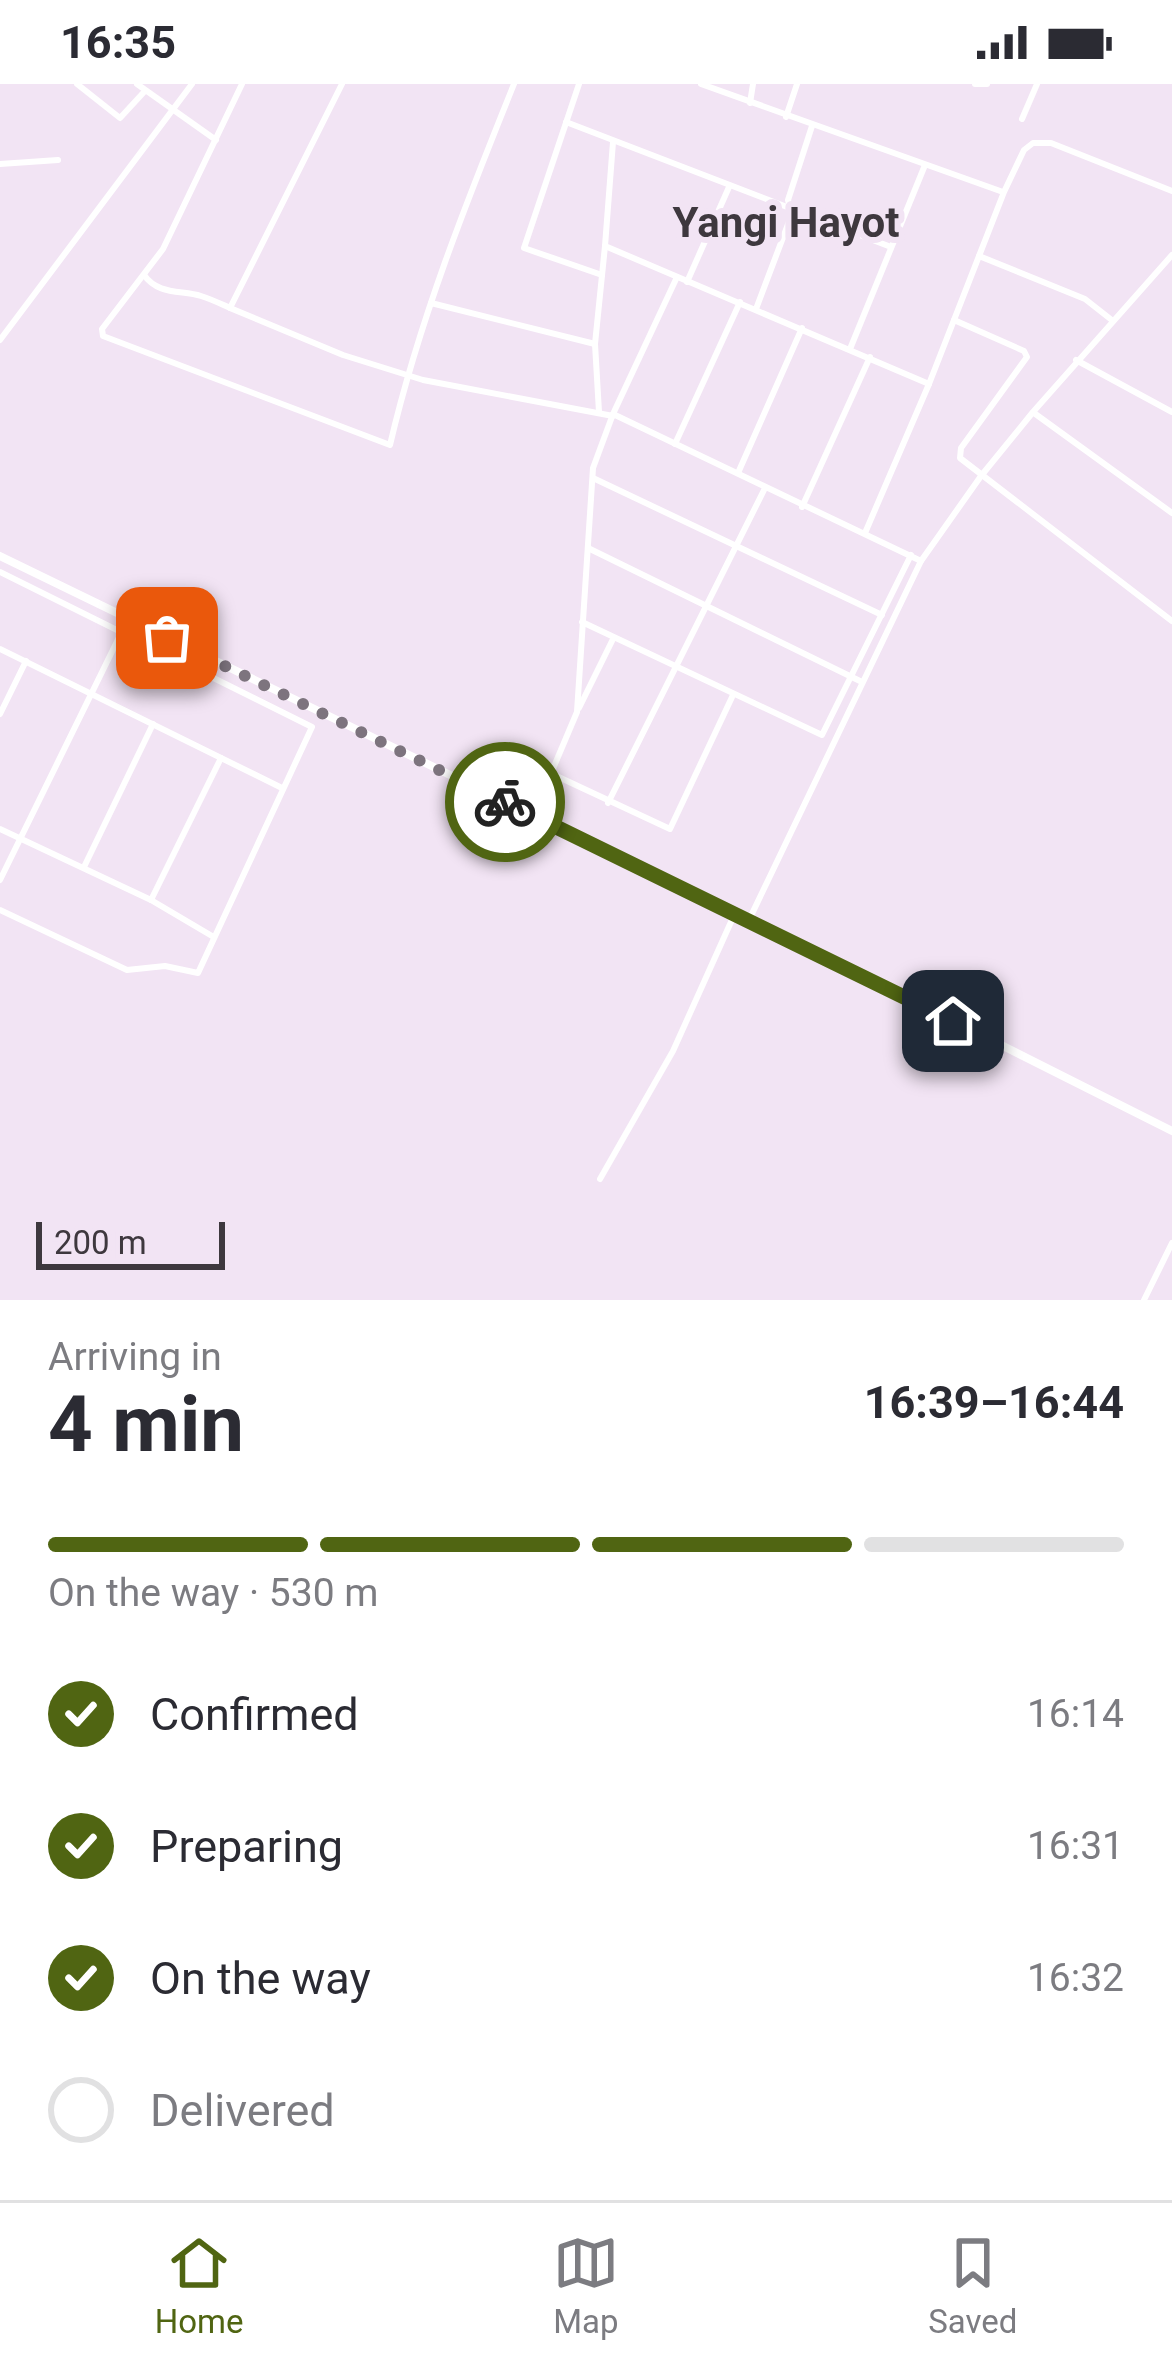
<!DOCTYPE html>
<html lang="en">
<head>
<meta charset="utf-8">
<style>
	:root { --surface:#fff; --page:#f2f2f3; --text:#2b2b33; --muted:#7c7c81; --line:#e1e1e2; --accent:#506512 }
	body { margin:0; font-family:Roboto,sans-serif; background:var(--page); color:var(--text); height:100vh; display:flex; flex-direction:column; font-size:45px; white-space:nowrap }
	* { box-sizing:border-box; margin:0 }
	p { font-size:39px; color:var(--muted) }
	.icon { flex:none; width:66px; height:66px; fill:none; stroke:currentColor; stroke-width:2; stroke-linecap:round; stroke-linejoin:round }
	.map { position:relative; height:1216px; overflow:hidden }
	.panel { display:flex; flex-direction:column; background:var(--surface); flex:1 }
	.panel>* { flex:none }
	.scale { position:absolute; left:36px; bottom:30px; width:189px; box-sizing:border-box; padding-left:12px; border:6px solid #3e383e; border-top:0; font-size:33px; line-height:42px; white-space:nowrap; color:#3e383e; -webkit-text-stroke:9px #f2e4f4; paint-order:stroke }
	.pin { position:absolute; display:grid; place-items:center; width:102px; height:102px; color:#fff; margin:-51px; border-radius:24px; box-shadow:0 6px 18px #0006 }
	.courier { position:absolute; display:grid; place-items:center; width:120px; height:120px; margin:-60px; border:9px solid #506512; border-radius:50%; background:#fff; color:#222; box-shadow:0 3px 15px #0007 }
	.head em { font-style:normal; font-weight:700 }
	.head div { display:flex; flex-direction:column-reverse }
	.head { display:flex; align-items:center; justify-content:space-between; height:204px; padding:0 48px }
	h1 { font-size:78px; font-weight:700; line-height:90px }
	.bar { display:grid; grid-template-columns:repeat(4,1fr); gap:18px 12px; align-content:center; height:144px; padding:0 48px }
	.bar i { height:15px; border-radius:9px; background:var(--line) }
	.bar .active { background:var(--accent) }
	.bar p { grid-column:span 4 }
	ol { padding:0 48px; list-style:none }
	li { display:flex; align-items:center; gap:36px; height:132px }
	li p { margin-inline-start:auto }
	li .icon { padding:12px; border-radius:50%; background:var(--accent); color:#fff; stroke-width:4 }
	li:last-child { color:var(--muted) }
	li i { width:66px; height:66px; border:6px solid var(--line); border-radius:50% }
	.status { display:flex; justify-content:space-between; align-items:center; height:84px; padding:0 60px; background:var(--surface); direction:ltr }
	.status svg { height:33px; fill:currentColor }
	.tab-bar { display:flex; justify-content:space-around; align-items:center; height:168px; border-top:3px solid var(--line); background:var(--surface); font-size:33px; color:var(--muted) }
	.tab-bar a { display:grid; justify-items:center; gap:6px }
	.tab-bar .active { color:var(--accent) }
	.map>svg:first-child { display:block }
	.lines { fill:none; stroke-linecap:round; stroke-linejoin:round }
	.minor { stroke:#fff; stroke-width:6 }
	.tertiary { stroke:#fff; stroke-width:8 }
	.done { stroke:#7d747e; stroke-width:12; stroke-dasharray:0 21.6 }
	.route { stroke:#506512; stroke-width:15 }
	.labels { text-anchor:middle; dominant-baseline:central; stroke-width:12; stroke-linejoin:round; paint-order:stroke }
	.quarter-label { font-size:42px; font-weight:bold; fill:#3e383e; stroke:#f2e4f4 }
</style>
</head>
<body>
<div class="status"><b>16:35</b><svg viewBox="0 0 49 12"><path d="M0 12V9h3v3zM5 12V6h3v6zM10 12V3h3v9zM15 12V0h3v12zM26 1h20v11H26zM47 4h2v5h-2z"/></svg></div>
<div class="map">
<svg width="1172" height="1216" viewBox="0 0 1172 1216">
	<rect width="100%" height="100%" fill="#f2e4f4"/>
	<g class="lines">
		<g class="minor">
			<path d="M 77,0 L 120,34 L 144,8"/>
			<path d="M 137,0 L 216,56"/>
			<path d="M 242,0 L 163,165 L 102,245 L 103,252 L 390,361 C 419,237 466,119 514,0"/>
			<path d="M 342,0 L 230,224 L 343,271 L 423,296 L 613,332"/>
			<path d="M 579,0 L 524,164 L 602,191"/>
			<path d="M 701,0 L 1003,108"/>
			<path d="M 975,0 L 987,0"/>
			<path d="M 750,19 L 753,0"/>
			<path d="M 786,33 L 797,0"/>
			<path d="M 1022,35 L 1037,0"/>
			<path d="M 566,38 L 891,163"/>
			<path d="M 613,58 L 605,162 L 929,300"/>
			<path d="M 0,80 L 58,76"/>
			<path d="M 790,124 L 788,116 L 812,42"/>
			<path d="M 979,172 L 1085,215 L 1113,237"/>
			<path d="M 144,191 C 158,211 181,206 201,212 C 211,215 221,220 230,224"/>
			<path d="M 687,198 L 729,103"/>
			<path d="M 431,219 L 595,260"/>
			<path d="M 756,225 L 793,127"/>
			<path d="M 954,236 L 1024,267 L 1027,273 L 961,364 L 960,374 L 1172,537"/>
			<path d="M 0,256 L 192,0"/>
			<path d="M 850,265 L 925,81"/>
			<path d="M 1076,276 L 1172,328"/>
			<path d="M 599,328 L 595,260 L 605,162"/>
			<path d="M 1034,329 L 1172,429"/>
			<path d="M 613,330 L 921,477"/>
			<path d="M 675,360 L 740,218"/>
			<path d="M 738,389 L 802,244"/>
			<path d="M 593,394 L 882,531"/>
			<path d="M 802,423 L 870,273"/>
			<path d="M 865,449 L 929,300 L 1004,108 L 1024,66 L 1033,59 L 1051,59 L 1172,107"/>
			<path d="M 588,464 L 862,598"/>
			<path d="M 0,488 L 312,643 L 198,889 L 165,882 L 127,886 L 0,826"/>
			<path d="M 582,538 L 822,651 L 911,471"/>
			<path d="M 0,565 L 282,704"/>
			<path d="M 579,624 L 613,555"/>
			<path d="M 0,630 L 26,577"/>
			<path d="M 550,689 L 670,745 L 733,611"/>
			<path d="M 608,719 L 765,404"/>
			<path d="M 533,732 L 577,628 L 593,384 L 613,330 L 677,193"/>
			<path d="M 0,745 L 151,816 L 212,852"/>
			<path d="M 84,783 L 153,640"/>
			<path d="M 0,796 L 128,535"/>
			<path d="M 151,816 L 221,674"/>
			<path d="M 749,836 L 921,477 L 981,392 L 1033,328 L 1172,171"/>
			<path d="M 600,1095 L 673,967 L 735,829"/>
			<path d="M 1144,1216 L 1172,1159"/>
		</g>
		<path class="tertiary" d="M 0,472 L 892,906 L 1172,1047"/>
	</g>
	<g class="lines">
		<path class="done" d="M 167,554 L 505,718"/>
		<path class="route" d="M 505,718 L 953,937"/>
	</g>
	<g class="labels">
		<g class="quarter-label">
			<text x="786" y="138">Yangi Hayot</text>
		</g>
	</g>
</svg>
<div class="scale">200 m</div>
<div class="pin" style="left:167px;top:554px;background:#ea580c"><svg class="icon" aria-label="bag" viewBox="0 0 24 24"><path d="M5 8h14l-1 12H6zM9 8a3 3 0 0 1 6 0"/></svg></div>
<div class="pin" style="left:953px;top:937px;background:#1f2937"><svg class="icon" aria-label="home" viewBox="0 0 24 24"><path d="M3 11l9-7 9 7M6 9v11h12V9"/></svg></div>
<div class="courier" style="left:505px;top:718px"><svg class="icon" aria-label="bike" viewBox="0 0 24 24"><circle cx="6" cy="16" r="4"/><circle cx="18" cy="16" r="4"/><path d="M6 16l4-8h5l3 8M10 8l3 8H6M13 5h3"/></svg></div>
</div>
<section class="panel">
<div class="head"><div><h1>4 min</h1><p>Arriving in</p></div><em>16:39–16:44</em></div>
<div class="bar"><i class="active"></i><i class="active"></i><i class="active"></i><i></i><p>On the way · 530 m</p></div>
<ol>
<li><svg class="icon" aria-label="check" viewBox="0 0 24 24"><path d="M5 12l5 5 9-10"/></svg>Confirmed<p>16:14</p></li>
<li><svg class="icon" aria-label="check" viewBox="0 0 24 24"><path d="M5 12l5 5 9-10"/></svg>Preparing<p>16:31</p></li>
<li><svg class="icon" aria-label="check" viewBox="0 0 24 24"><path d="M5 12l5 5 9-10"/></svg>On the way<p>16:32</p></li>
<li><i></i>Delivered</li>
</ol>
</section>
<nav class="tab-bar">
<a class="active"><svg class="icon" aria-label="home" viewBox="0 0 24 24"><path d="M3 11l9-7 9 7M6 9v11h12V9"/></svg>Home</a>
<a><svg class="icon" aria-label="map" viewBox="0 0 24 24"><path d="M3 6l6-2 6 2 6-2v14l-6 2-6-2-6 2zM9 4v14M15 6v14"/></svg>Map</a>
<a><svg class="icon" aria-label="saved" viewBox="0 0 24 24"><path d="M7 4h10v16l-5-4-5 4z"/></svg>Saved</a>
</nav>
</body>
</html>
